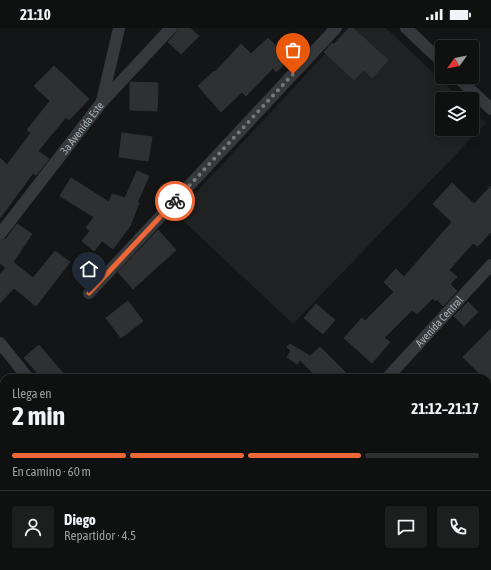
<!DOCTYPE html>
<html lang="es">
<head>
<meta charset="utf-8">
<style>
	:root { --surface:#0f1010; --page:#1d1e1e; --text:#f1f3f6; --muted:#9b9d9f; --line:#2f3030; --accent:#ed6836 }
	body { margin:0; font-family:"Asap Condensed",sans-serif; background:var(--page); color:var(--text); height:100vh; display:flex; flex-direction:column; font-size:15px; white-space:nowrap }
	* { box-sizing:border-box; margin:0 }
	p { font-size:13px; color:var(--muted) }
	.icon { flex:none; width:22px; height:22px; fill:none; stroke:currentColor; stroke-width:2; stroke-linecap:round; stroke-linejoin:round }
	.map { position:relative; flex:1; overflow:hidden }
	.sheet { position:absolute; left:0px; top:346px; width:491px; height:196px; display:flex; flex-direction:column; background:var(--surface); border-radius:12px 12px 0 0; box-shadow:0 2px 10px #0003,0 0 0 1px var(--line) }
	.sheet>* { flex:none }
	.needle { width:26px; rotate:237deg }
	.buttons { position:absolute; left:435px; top:12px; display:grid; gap:8px }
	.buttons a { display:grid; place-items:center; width:44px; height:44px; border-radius:4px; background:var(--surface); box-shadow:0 2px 10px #0003,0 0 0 1px var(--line); font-size:20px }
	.pin { position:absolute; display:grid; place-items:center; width:34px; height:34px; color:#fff; margin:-41px -17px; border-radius:50% 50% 50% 0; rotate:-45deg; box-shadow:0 0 4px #0007 }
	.pin .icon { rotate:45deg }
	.courier { position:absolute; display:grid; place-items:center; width:40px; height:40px; margin:-20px; border:3px solid #ed6836; border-radius:50%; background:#fff; color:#222; box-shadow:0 1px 5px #0007 }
	.headline em { font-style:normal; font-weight:700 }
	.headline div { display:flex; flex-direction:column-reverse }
	.headline { display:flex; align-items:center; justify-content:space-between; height:68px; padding:0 12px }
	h1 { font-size:26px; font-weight:700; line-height:30px }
	.bar { display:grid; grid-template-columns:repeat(4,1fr); gap:6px 4px; align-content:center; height:48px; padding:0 12px }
	.bar i { height:5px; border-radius:3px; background:var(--line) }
	.bar .selected { background:var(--accent) }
	.bar p { grid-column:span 4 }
	.line { display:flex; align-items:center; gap:10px; padding:0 12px; border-top:1px solid var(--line) }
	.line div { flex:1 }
	.round { display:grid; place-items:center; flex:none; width:42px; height:42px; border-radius:4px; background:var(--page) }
	.status { display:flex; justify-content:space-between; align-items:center; height:28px; padding:0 20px; background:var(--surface); direction:ltr }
	.status svg { height:11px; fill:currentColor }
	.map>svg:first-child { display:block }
	.built { fill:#202123 }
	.building { fill:#2f3032; stroke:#2e3032 }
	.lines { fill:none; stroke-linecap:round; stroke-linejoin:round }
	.minor { stroke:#35393b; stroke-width:12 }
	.tertiary { stroke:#35393b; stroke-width:15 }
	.done { stroke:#747a7e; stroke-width:4; stroke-dasharray:0 7.2 }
	.route { stroke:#ed6836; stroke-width:5 }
	.labels { text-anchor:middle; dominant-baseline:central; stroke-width:3; stroke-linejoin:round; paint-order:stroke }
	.street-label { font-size:11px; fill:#a7b1b6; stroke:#0f1011 }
</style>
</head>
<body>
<div class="status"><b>21:10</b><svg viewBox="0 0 49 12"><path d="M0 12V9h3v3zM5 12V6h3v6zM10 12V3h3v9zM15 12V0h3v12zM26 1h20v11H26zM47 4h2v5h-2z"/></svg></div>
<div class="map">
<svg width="491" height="542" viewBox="0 0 491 542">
	<rect width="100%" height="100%" fill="#141516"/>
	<path class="built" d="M 349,0 L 386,0 L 461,71 L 442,71 L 442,101 L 472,101 L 472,82 L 486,95 L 293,296 L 176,186 Z"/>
	<g class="building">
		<path d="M 178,0 L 190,0 L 199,8 L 181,26 L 168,14 L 176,5 Z"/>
		<path d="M 349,0 L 353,0 L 388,32 L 372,50 L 364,42 L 354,52 L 324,24 L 332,15 L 334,16 Z"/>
		<path d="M 293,6 L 301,14 L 286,29 L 289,32 L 276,44 L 273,40 L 246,68 L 242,64 L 221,84 L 198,58 L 214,43 L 215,44 L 241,16 L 251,26 L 268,10 L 278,20 Z"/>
		<path d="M 54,38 L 89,71 L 69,92 L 66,89 L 38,123 L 49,131 L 36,147 L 33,145 L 0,190 L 0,130 L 7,137 L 31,105 L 27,102 L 50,73 L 34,58 Z"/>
		<path d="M 130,54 L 158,55 L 157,83 L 130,82 Z"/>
		<path d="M 122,105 L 152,109 L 148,133 L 119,129 Z"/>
		<path d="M 137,143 L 149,148 L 137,175 L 139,175 L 130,198 L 113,221 L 102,213 L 94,223 L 82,213 L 90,203 L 86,200 L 94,189 L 60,168 L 71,150 L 109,174 L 112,166 L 125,170 Z"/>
		<path d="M 452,155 L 474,176 L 491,158 L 491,204 L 478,218 L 473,215 L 449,242 L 457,249 L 450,256 L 457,263 L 443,278 L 437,271 L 435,273 L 433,270 L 417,286 L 412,282 L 384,310 L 390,314 L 372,335 L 344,310 L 362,290 L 365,293 L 394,264 L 384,254 L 396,241 L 404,249 L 452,194 L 433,176 Z"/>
		<path d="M 17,196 L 32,206 L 13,234 L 33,250 L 55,223 L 70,234 L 36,278 L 14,260 L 0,275 L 0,246 L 6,240 L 0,235 L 0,213 L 6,211 Z"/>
		<path d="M 158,202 L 176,222 L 133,261 L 118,244 Z"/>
		<path d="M 128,273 L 143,293 L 121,310 L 106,290 Z"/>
		<path d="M 468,274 L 478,284 L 464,298 L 454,288 Z"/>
		<path d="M 316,276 L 335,292 L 323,306 L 304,290 Z"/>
		<path d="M 491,301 L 491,357 L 487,353 L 487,350 L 484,350 L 463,329 Z"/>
		<path d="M 290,316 L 310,328 L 320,319 L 351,350 L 318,350 L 300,332 L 297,336 L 287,329 L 291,323 L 287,319 Z"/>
		<path d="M 39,317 L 67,350 L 42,350 L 24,330 Z"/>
	</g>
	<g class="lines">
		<g class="minor">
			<path d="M 406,0 L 442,34"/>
			<path d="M 457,49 L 491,81"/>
			<path d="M 102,73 L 119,0"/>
			<path id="s1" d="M 0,206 L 102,74 L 171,0"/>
			<path d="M 89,265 L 336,0"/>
			<path d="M 0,315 L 28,350"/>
			<path id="s2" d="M 387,350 L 491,237"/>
			<path d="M 487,432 L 491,428"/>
			<path d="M 0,479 L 4,475"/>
			<path d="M 407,538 L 411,542"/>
			<path d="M 205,542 L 209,538"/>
		</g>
		<g class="tertiary">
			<path d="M 487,501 L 491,503"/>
			<path d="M 366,542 L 370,538"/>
		</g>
	</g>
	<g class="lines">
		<path class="done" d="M 175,173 L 293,46"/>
		<path class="route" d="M 89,265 L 175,173"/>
	</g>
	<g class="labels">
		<g class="street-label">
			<text stroke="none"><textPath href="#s1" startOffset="134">3a Avenida Este</textPath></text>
			<text stroke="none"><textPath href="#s2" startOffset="77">Avenida Central</textPath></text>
		</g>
	</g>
</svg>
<div class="buttons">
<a><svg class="needle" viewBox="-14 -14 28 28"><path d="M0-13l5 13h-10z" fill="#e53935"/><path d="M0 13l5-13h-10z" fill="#9b9d9f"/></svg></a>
<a><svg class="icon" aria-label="layers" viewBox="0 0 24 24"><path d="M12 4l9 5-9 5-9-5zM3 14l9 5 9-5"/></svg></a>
</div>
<div class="pin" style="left:293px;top:46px;background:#ea580c"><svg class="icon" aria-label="bag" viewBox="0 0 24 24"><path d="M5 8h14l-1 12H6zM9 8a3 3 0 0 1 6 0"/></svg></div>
<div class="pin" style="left:89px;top:265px;background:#1f2937"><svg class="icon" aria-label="home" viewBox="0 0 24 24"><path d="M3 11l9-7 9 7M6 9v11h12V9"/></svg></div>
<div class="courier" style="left:175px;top:173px"><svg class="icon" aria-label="bike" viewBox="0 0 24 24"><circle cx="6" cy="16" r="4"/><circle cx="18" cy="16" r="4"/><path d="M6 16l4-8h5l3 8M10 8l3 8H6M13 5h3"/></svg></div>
<section class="sheet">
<div class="headline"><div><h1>2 min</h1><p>Llega en</p></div><em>21:12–21:17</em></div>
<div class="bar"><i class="selected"></i><i class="selected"></i><i class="selected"></i><i></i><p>En camino · 60 m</p></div>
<div class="line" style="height:72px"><a class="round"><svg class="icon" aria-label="person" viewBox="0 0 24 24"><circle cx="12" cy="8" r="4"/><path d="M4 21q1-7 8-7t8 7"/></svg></a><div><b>Diego</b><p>Repartidor · 4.5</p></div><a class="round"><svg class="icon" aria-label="chat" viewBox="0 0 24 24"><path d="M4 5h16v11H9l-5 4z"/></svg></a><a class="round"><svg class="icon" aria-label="phone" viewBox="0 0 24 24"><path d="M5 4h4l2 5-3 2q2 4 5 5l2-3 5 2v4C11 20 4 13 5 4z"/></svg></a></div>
</section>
</div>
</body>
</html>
